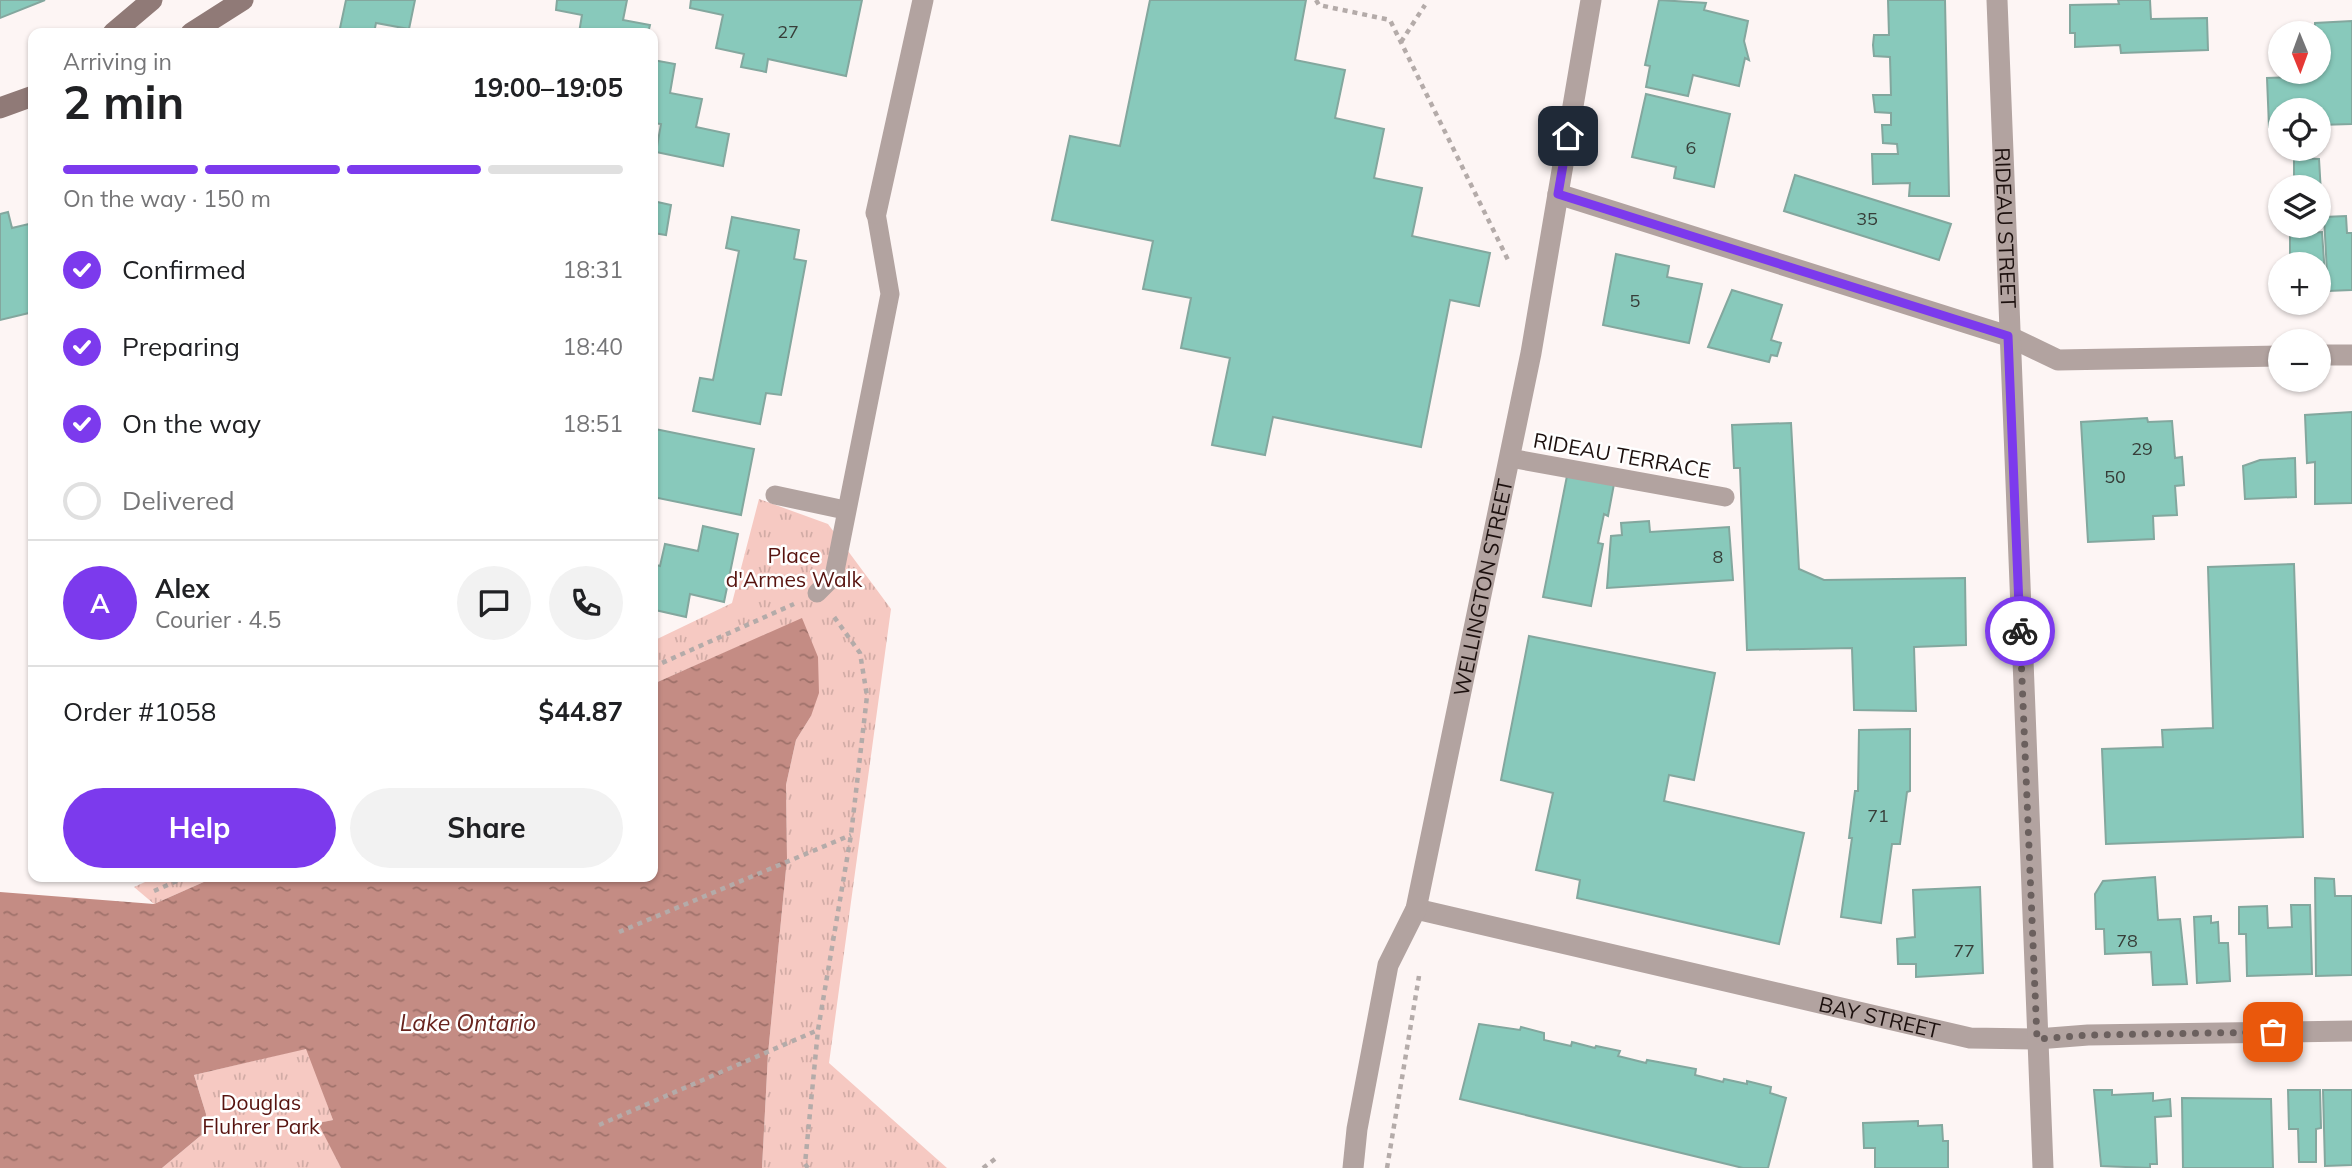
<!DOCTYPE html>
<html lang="en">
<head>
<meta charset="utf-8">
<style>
	:root { --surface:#fff; --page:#f2f2f2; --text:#202124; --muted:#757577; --line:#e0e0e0; --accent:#7c3aed }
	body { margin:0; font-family:Mulish,sans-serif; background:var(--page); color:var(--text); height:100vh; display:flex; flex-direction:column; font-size:26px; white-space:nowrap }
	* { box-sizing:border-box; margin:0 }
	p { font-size:23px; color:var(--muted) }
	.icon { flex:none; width:38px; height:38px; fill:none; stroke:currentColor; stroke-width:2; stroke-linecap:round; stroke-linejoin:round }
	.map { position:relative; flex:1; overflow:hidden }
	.drawer { position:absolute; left:28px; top:28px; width:630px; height:854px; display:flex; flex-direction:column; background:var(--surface); border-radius:14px; box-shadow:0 2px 5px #0004 }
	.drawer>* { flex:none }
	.needle { width:46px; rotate:179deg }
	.fabs { position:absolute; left:2268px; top:21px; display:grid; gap:14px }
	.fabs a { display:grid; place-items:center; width:63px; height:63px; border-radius:50%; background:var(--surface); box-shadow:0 2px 5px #0004; font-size:35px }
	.pin { position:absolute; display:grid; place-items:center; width:60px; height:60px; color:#fff; margin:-30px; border-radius:14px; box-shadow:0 4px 10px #0006 }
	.courier { position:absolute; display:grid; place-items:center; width:70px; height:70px; margin:-35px; border:5px solid #7c3aed; border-radius:50%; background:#fff; color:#222; box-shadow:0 2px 9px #0007 }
	.summary em { font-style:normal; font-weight:700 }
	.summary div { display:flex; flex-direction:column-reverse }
	.summary { display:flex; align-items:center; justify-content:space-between; height:119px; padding:0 35px }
	h1 { font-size:46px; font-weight:700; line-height:52px }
	.bar { display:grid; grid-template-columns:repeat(4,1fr); gap:10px 7px; align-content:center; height:84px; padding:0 35px }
	.bar i { height:9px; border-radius:5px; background:var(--line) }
	.bar .selected { background:var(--accent) }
	.bar p { grid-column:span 4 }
	.line { display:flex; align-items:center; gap:18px; padding:0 35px; border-top:2px solid var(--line) }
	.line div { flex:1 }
	.round { display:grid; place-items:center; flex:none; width:74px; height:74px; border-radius:37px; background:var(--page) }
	ol { padding:0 35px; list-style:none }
	li { display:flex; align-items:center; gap:21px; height:77px }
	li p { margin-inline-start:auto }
	li .icon { padding:7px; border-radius:50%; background:var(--accent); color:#fff; stroke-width:4 }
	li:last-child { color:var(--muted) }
	li i { width:38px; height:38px; border:4px solid var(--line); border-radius:50% }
	.cta { display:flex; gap:14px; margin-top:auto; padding:14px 35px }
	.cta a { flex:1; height:80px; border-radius:42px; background:var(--accent); color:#fff; font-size:28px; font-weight:700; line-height:80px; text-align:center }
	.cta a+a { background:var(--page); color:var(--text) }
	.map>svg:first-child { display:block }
	.grass { fill:url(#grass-tufts) }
	.water { fill:url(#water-ripples) }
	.building { fill:#88c9bb; stroke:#83a79e; stroke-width:2 }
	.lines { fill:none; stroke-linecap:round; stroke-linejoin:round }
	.path { stroke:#b4aba9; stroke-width:4.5; stroke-dasharray:5 5; stroke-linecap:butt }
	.service { stroke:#b2a3a0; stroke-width:19 }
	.minor { stroke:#b2a3a0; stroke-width:21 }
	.tertiary { stroke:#b2a3a0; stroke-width:21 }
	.secondary { stroke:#907a77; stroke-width:21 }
	.done { stroke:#6b605e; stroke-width:7; stroke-dasharray:0 12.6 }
	.route { stroke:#7c3aed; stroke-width:9 }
	.labels { text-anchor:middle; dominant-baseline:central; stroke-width:5; stroke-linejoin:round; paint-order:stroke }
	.number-label { font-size:18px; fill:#373e39 }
	.street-label { font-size:21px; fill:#1c100e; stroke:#fff }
	.park-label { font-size:21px; fill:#581410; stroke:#fff }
	.water-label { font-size:23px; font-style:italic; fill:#68241e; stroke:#fff }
</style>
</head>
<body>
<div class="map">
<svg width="2352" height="1168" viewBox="0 0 2352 1168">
	<defs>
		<pattern id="grass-tufts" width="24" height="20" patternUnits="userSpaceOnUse" patternTransform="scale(1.75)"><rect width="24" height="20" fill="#f6c9c2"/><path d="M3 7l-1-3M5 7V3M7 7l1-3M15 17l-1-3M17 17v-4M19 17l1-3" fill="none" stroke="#d2aca6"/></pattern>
		<pattern id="water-ripples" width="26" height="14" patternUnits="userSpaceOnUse" patternTransform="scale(1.75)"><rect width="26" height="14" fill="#c48c84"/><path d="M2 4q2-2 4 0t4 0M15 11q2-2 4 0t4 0" fill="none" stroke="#9e716a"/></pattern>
	</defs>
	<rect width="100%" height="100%" fill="#fdf5f4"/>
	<g class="grass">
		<path d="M 759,499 L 828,524 L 891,609 L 829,1063 L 947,1168 L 762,1168 L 768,1054 L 787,859 L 786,785 L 796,740 L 811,716 L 802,619 L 653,684 L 653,641 L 732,603 Z"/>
		<path d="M 156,877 L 215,877 L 154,904 L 134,887 Z"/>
		<path d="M 307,1048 L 333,1120 L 319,1123 L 341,1168 L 162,1168 L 205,1132 L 206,1114 L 194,1075 Z"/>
	</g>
	<path class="water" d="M 802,618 L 818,657 L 819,693 L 811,716 L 796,740 L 786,785 L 787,859 L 768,1054 L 762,1168 L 341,1168 L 318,1123 L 333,1120 L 306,1049 L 194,1075 L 206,1114 L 205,1132 L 162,1168 L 0,1168 L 0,892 L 154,904 L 215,877 L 653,877 L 653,684 Z"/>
	<g class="building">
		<path d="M 0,0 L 45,0 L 0,18 Z"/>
		<path d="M 346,0 L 415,0 L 409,29 L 376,23 L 374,33 L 339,33 Z"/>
		<path d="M 557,0 L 627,0 L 623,20 L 650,25 L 648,33 L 579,33 L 582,15 L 556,10 Z"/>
		<path d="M 691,0 L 862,0 L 846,76 L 768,59 L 766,72 L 741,67 L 744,54 L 716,48 L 723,15 L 690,8 Z"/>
		<path d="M 1150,0 L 1306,0 L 1295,60 L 1345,70 L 1335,118 L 1384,129 L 1374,178 L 1422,188 L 1412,236 L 1490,253 L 1479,306 L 1450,300 L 1421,447 L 1273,417 L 1265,455 L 1212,445 L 1230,358 L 1181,348 L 1191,298 L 1143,289 L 1153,241 L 1052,220 L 1070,136 L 1120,146 Z"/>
		<path d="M 1659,0 L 1706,3 L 1704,10 L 1748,21 L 1744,41 L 1749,60 L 1745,58 L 1739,86 L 1693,75 L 1688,96 L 1646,87 L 1650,66 L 1645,65 Z"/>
		<path d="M 1888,0 L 1945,0 L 1949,196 L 1909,196 L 1910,183 L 1873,184 L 1872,154 L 1898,154 L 1897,144 L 1883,143 L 1882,125 L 1891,125 L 1891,113 L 1875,112 L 1873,95 L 1891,95 L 1890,57 L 1874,56 L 1873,45 L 1874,35 L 1889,35 Z"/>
		<path d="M 2118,0 L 2150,0 L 2151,19 L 2207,18 L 2208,50 L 2121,53 L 2120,45 L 2075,47 L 2075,33 L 2070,33 L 2070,5 L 2119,4 Z"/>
		<path d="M 2352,21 L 2352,124 L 2319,125 L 2319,110 L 2280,110 L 2280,127 L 2269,127 L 2267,78 L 2294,77 L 2295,72 L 2319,72 L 2319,33 L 2315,33 L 2315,23 Z"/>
		<path d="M 653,60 L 675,64 L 670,93 L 702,99 L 696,127 L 729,134 L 723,166 L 656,152 L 661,124 L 653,123 Z"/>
		<path d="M 1646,94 L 1730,114 L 1714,187 L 1674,178 L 1676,167 L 1632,157 Z"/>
		<path d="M 2294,158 L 2319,159 L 2321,193 L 2319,187 L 2294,187 Z"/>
		<path d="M 1795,175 L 1951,224 L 1939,260 L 1784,211 Z"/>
		<path d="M 653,201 L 671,205 L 666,235 L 653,233 Z"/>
		<path d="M 8,212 L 12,228 L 33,223 L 33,322 L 31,323 L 29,313 L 0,320 L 0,214 Z"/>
		<path d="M 2346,216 L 2347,233 L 2352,233 L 2352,290 L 2328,291 L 2324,217 Z"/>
		<path d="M 732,217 L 799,230 L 794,259 L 806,261 L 781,395 L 766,393 L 760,424 L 693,411 L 700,378 L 713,380 L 739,251 L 726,248 Z"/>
		<path d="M 2290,226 L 2308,226 L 2308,233 L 2322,232 L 2326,290 L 2319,291 L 2319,264 L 2290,264 Z"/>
		<path d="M 1616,254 L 1669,266 L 1667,277 L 1702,284 L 1689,343 L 1603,325 Z"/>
		<path d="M 1732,290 L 1782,305 L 1771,340 L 1781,343 L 1777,356 L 1771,355 L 1769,362 L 1708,347 Z"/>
		<path d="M 2352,412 L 2352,503 L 2315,504 L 2315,462 L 2307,463 L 2305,415 Z"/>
		<path d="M 2147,418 L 2148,422 L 2172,421 L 2175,458 L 2182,457 L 2184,485 L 2175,486 L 2177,515 L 2153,516 L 2154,539 L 2088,542 L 2081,422 Z"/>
		<path d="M 1791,423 L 1799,569 L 1824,580 L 1965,578 L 1966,645 L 1914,647 L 1916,711 L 1854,710 L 1852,648 L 1747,650 L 1740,468 L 1734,468 L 1732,425 Z"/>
		<path d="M 655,429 L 754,449 L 741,515 L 653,497 Z"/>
		<path d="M 2295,458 L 2296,497 L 2245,499 L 2243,466 L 2260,460 Z"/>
		<path d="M 1567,476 L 1614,484 L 1608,516 L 1604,514 L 1598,543 L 1603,544 L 1591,606 L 1543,597 Z"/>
		<path d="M 1649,521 L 1650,532 L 1729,527 L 1733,580 L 1607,588 L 1611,536 L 1622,535 L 1621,523 Z"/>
		<path d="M 703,526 L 738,534 L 724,602 L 690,594 L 686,617 L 655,610 L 653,621 L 653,564 L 660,566 L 665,544 L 698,551 Z"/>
		<path d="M 2294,564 L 2303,837 L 2106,844 L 2102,749 L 2163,747 L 2162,730 L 2213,728 L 2208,567 Z"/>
		<path d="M 1529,636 L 1715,673 L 1694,780 L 1669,775 L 1664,801 L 1804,833 L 1779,944 L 1577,898 L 1580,880 L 1536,870 L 1553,793 L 1501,780 Z"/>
		<path d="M 1910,729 L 1910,791 L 1907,792 L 1900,844 L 1892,844 L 1881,923 L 1841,917 L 1852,838 L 1849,838 L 1855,791 L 1858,791 L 1859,730 Z"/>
		<path d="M 2155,877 L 2158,920 L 2180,919 L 2187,984 L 2153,985 L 2151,952 L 2105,954 L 2104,929 L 2096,929 L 2095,894 L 2103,881 Z"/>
		<path d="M 2315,878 L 2334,879 L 2335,896 L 2352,896 L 2352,975 L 2316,976 Z"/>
		<path d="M 1980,887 L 1983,973 L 1916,977 L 1916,964 L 1898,964 L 1897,939 L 1915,937 L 1913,890 Z"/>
		<path d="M 2291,905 L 2310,905 L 2312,974 L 2247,976 L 2246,934 L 2239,934 L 2239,907 L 2267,906 L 2268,928 L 2292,927 Z"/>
		<path d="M 2211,916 L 2211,923 L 2218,922 L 2219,943 L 2228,943 L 2230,981 L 2197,983 L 2194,917 Z"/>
		<path d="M 1479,1024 L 1520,1030 L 1521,1027 L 1544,1033 L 1544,1040 L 1571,1046 L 1572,1042 L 1595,1048 L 1596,1046 L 1620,1051 L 1618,1056 L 1646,1063 L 1647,1060 L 1696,1069 L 1695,1075 L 1723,1082 L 1724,1079 L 1747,1084 L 1747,1081 L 1771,1087 L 1770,1093 L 1786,1098 L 1768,1168 L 1743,1168 L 1460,1099 Z"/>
		<path d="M 2094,1090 L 2112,1090 L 2112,1095 L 2153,1093 L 2153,1101 L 2170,1099 L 2171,1116 L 2155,1117 L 2157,1164 L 2150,1164 L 2150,1168 L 2101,1166 Z"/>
		<path d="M 2288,1090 L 2320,1090 L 2321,1128 L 2316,1129 L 2316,1162 L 2299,1162 L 2298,1129 L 2289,1129 Z"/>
		<path d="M 2323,1090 L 2352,1090 L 2352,1165 L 2325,1166 Z"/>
		<path d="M 2182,1098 L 2271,1099 L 2273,1168 L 2183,1168 Z"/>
		<path d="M 1918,1121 L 1918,1126 L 1942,1125 L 1943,1141 L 1948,1141 L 1948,1168 L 1875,1168 L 1875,1148 L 1864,1148 L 1863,1123 Z"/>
	</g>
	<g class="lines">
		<g class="path">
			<path d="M 1316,0 L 1319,5 L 1390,20 L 1509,262"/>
			<path d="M 1401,42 L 1425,5"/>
			<path d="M 653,667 L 794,604"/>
			<path d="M 154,891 L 186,877"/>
			<path d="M 619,932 L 851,835"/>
			<path d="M 599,1125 L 818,1030"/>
			<path d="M 808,1168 L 805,1164 L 818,1030 L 851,835 L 867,696 L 860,653 L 832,614"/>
			<path d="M 983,1168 L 995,1159"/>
			<path d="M 1387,1168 L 1419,976"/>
		</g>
		<g class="service">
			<path d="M 1510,458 L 1725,497"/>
			<path d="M 775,495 L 845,510"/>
			<path d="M 817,593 L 834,576 L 890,294 L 876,213"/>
		</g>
		<g class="minor">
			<path d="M 1558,194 L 2008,336 L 2058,360 L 2280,356"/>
			<path d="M 876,213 L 923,0"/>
			<path d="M 2319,355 L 2352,355"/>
			<path id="s1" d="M 1416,909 L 1970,1038 L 2037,1039 L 2088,1035 L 2352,1031"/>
			<path id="s2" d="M 1353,1168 L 1357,1129 L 1388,965 L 1416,909 L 1531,353 L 1591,0"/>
		</g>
		<path class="tertiary" id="s3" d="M 1997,0 L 2043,1168"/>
		<g class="secondary">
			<path d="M 113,33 L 152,0"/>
			<path d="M 191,33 L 243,0"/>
			<path d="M 0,108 L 33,96"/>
		</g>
	</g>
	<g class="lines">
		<path class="done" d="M 2020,631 L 2037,1039 L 2088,1035 L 2273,1032"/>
		<path class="route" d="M 1568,136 L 1558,194 L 2008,336 L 2020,631"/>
	</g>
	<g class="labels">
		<g class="number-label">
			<text x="788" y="31">27</text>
			<text x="1691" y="147">6</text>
			<text x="1867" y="218">35</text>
			<text x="1635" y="300">5</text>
			<text x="2142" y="448">29</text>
			<text x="2115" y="476">50</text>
			<text x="1718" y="556">8</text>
			<text x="1878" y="815">71</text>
			<text x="2127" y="940">78</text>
			<text x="1964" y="950">77</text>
		</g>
		<g class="street-label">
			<text stroke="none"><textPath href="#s3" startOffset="228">RIDEAU STREET</textPath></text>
			<text transform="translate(1622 455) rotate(10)">RIDEAU TERRACE</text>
			<text stroke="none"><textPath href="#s2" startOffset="597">WELLINGTON STREET</textPath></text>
			<text stroke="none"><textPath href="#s1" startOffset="476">BAY STREET</textPath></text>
		</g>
		<g class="park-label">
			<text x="794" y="555">Place<tspan x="794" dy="24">d'Armes Walk</tspan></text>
			<text x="261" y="1102">Douglas<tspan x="261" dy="24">Fluhrer Park</tspan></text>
		</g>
		<g class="water-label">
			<text x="468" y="1022">Lake Ontario</text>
		</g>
	</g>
</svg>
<div class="fabs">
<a><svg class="needle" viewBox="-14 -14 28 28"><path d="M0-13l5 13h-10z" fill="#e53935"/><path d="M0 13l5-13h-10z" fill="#757577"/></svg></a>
<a><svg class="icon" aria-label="locate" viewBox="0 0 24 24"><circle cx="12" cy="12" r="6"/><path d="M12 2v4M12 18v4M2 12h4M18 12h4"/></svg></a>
<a><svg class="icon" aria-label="layers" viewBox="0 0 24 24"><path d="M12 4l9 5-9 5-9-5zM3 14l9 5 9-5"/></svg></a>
<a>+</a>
<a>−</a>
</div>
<div class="pin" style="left:2273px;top:1032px;background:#ea580c"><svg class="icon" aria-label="bag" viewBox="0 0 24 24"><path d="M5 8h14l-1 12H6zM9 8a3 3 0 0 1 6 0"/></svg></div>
<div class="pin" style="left:1568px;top:136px;background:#1f2937"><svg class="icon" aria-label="home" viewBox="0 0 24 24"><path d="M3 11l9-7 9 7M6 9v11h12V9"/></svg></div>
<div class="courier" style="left:2020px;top:631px"><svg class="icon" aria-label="bike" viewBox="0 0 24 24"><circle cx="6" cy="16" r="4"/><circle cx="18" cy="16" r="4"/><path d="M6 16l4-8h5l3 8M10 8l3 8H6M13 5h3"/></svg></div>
<section class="drawer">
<div class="summary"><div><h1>2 min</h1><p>Arriving in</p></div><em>19:00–19:05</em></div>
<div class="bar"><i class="selected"></i><i class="selected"></i><i class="selected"></i><i></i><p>On the way · 150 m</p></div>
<ol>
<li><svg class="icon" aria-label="check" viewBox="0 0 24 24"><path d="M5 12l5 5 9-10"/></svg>Confirmed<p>18:31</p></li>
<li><svg class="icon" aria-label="check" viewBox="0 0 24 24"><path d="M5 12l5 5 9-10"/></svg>Preparing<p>18:40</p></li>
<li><svg class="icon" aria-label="check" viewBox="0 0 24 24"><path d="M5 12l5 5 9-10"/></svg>On the way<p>18:51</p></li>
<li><i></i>Delivered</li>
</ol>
<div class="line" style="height:126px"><b class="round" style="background:var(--accent);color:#fff">A</b><div><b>Alex</b><p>Courier · 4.5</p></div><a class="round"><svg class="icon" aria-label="chat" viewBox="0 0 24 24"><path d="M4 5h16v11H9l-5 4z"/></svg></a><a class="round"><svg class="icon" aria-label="phone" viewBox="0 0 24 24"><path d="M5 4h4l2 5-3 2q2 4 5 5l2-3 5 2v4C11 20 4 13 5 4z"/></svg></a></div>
<div class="line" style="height:91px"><div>Order #1058</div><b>$44.87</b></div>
<div class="cta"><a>Help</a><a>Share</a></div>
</section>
</div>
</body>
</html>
